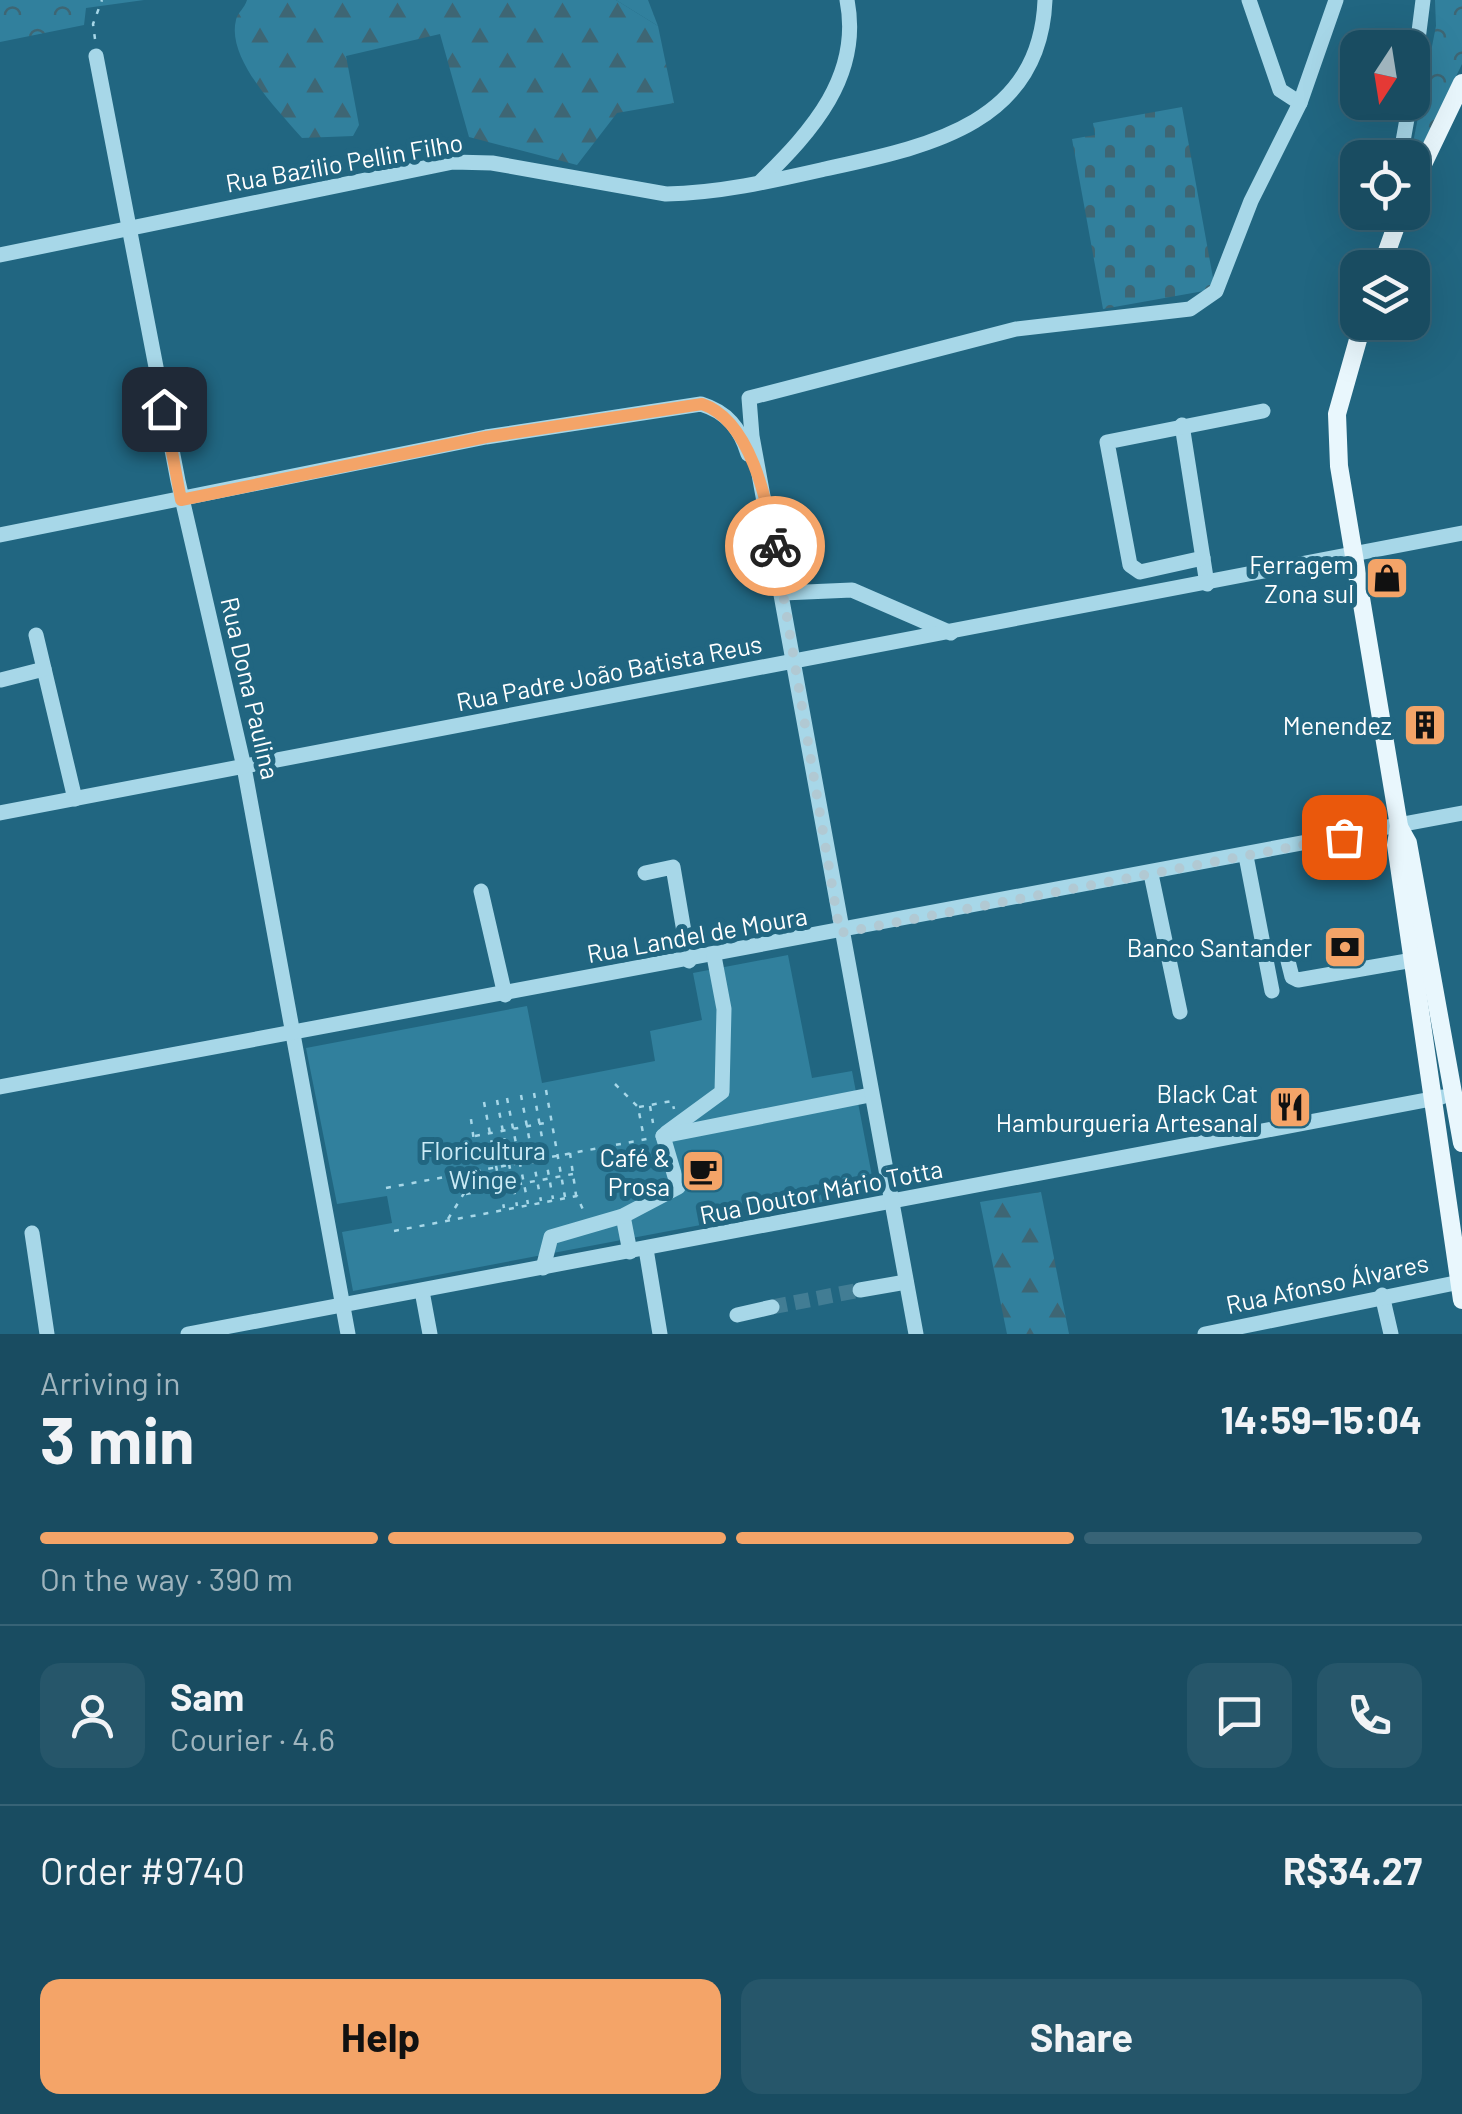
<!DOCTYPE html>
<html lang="en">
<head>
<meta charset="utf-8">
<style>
	:root { --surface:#194c61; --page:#26566a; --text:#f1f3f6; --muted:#9fb4bd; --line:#376376; --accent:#f4a468 }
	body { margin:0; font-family:Barlow,sans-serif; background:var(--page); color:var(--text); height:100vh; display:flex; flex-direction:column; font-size:38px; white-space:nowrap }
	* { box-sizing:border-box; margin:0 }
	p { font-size:32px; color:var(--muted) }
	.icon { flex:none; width:55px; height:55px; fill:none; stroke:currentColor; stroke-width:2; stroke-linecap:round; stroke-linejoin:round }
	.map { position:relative; height:1334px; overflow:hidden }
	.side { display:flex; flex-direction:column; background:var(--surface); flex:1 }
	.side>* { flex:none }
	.needle { width:65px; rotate:192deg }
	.fabs { position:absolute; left:1340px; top:30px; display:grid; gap:20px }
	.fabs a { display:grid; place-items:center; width:90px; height:90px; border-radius:20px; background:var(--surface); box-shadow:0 10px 40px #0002,0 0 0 2px var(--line); font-size:50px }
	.pin { position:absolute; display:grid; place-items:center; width:85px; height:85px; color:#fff; margin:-42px; border-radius:20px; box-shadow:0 5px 15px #0006 }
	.courier { position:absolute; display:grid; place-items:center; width:100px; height:100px; margin:-50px; border:8px solid #f4a468; border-radius:50%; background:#fff; color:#222; box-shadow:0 2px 12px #0007 }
	.overview em { font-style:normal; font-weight:700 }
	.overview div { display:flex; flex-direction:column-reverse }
	.overview { display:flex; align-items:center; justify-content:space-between; height:170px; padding:0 40px }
	h1 { font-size:65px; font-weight:700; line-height:75px }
	.bar { display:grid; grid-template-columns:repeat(4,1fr); gap:15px 10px; align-content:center; height:120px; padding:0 40px }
	.bar i { height:12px; border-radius:8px; background:var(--line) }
	.bar .current { background:var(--accent) }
	.bar p { grid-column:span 4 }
	.line { display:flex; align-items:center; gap:25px; padding:0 40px; border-top:2px solid var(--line) }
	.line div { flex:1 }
	.round { display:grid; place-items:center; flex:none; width:105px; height:105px; border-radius:20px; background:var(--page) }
	.primary-button { display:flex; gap:20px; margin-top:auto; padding:20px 40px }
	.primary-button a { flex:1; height:115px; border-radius:20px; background:var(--accent); color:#111; font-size:40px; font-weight:700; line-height:115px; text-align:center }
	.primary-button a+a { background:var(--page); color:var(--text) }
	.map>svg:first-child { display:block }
	.forest { fill:url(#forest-firs) }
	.cemetery { fill:url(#cemetery-stones) }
	.park { fill:url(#park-crowns) }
	.garden { fill:#31809d }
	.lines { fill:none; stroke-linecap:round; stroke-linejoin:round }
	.minor-tunnel { stroke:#427d94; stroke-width:15; stroke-dasharray:15 8; stroke-linecap:butt }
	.path { stroke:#a7d7e8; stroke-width:2.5; stroke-dasharray:5 8; stroke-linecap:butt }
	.minor { stroke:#a7d7e8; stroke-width:15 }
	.major { stroke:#e9f7fd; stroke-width:18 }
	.done { stroke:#b1c9d3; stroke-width:10; stroke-dasharray:0 18 }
	.route { stroke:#f4a468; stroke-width:12 }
	.labels { text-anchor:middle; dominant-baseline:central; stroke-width:10; stroke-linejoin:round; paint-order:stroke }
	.street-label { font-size:25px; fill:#fff; stroke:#216681 }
	.poi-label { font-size:25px; fill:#fff; stroke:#216681; text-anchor:end }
	.park-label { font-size:25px; fill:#cbebf6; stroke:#216681 }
</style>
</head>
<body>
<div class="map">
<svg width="1462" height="1334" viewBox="0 0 1462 1334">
	<defs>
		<pattern id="forest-firs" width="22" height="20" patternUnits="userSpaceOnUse" patternTransform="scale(2.5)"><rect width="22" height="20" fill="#31809d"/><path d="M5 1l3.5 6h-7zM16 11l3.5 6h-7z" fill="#3e6674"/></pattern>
		<pattern id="cemetery-stones" width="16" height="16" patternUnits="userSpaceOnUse" patternTransform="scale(2.5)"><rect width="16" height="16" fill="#31809d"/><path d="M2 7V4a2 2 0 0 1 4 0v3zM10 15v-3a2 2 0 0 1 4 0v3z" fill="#3e6674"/></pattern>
		<pattern id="park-crowns" width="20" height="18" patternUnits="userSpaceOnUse" patternTransform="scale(2.5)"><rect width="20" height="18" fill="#31809d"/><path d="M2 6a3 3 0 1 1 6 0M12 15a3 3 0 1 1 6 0" fill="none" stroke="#3e6674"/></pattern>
	</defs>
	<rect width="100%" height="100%" fill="#216681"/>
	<g class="forest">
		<path d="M 247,0 L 616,0 L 658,26 L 674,103 L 617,113 L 577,165 L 469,137 L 440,34 L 346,56 L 359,125 L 353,136 L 302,138 C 279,111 226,59 236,20 C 237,13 245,8 247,0 Z"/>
		<path d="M 1041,1192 L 1069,1334 L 1007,1334 L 980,1202 Z"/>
	</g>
	<path class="cemetery" d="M 1182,107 L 1215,289 L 1103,309 L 1072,139 L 1095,135 L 1093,123 Z"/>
	<g class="park">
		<path d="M 0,0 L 144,0 L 86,8 L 84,25 L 0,42 Z"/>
		<path d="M 616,0 L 648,0 L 658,26 Z"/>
		<path d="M 1435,0 L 1462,0 L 1462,64 L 1413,165 L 1410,158 L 1436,26 Z"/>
	</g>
	<path class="garden" d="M 788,955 L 812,1078 L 852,1071 L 875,1192 L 353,1291 L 342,1232 L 392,1223 L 387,1196 L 337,1204 L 306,1048 L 527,1006 L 542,1083 L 655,1061 L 650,1031 L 702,1020 L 693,973 Z"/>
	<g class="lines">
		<path class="minor-tunnel" d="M 772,1307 L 860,1290"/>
		<g class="path">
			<path d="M 95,39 L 93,24 L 102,0"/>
			<path d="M 615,1084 L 638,1107 L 644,1138"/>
			<path d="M 546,1090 L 565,1197"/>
			<path d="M 534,1093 L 553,1199"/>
			<path d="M 521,1095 L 541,1201"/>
			<path d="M 507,1098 L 528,1204"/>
			<path d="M 497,1100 L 517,1206"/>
			<path d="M 484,1102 L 504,1208"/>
			<path d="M 650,1106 L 653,1123"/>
			<path d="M 639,1107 L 672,1101 L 674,1109"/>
			<path d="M 475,1136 L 550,1122"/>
			<path d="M 570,1153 L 576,1195"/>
			<path d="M 386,1188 L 647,1139"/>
			<path d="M 466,1194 L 573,1174"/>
			<path d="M 448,1219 L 478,1171 L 470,1112"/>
			<path d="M 394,1231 L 577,1196 L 584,1212"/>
		</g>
		<g class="minor">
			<path d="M 1249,0 L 1280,90 L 1300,103"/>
			<path d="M 96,56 L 178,481 L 244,767 L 348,1334"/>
			<path d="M 1412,87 L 1423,0"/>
			<path d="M 1400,158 L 1410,102"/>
			<path d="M 761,181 C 812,131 862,76 847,0"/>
			<path d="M 0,255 L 453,162 L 492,163 L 666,194 C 720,193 772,181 825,169 C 925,147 1040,126 1045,0"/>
			<path d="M 1182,425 L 1207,584"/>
			<path d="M 0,535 L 486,437 L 701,404 C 727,412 740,428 748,454"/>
			<path d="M 1203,558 L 1140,572 L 1130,565 L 1107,442 L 1263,411"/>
			<path d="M 783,593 L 852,590 L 951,633"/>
			<path d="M 36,635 L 75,799"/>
			<path d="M 1,680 L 44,669"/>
			<path d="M 0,813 L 1462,533"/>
			<path d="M 1246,856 L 1272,991"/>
			<path d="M 645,873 L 673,867 L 689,961"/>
			<path d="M 1151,874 L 1180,1012"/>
			<path d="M 481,891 L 505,995"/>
			<path d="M 1288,961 L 1292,977 L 1298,980 L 1413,960"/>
			<path d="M 0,1087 L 1462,813"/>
			<path d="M 666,1133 L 722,1092 L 724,1009 L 714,956"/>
			<path d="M 663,1136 L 870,1095"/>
			<path d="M 623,1216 L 630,1252"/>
			<path d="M 32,1233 L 47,1334"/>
			<path d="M 646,1249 L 660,1334"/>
			<path d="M 543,1268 L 551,1237 L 623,1216 L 678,1187 L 663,1136"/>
			<path d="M 860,1290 L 906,1282"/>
			<path d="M 422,1291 L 430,1334"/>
			<path d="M 1382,1295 L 1391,1334"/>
			<path d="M 737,1315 L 772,1307"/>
			<path d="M 188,1334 L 1442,1097"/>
			<path d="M 916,1334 L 752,436 L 749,398 L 1016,329 L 1190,309 L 1216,291 L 1251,201 L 1300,103 L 1336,0"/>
			<path d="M 1205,1334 L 1460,1282"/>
		</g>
		<g class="major">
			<path d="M 1412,187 L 1462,83"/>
			<path d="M 1381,268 L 1401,212"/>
			<path d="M 1363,322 L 1337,414 L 1339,466 L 1399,826 L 1396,845 L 1462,1300"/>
			<path d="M 1399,827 L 1408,843 L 1462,1143"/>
		</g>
	</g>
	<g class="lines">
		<path class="done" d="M 775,546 L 840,933 L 1344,837"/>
		<path class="route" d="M 164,409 L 181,500 L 486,437 L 702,404 C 750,420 767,500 775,546"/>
	</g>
	<defs>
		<g id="shop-square" transform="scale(2.25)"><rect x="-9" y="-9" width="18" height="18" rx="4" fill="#f4a468" stroke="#216681"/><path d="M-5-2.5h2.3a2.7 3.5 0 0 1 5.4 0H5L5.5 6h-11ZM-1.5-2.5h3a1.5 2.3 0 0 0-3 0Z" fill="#111"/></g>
		<g id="building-square" transform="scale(2.25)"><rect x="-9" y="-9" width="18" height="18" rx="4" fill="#f4a468" stroke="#216681"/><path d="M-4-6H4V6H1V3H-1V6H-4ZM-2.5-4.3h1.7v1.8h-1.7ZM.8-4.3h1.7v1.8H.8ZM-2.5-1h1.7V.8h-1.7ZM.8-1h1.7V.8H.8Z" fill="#111"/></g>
		<g id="bank-square" transform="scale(2.25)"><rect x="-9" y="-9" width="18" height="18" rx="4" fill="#f4a468" stroke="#216681"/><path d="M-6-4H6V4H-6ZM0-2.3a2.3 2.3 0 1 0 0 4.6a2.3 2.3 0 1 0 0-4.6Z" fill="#111"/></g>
		<g id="restaurant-square" transform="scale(2.25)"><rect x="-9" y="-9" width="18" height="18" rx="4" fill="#f4a468" stroke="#216681"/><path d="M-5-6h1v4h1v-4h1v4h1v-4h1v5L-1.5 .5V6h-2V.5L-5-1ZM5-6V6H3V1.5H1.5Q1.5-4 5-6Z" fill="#111"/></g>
		<g id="cafe-square" transform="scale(2.25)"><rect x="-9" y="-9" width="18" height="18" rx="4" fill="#f4a468" stroke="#216681"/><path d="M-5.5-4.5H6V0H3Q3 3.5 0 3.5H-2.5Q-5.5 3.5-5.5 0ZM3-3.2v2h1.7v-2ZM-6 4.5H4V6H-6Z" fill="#111"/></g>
	</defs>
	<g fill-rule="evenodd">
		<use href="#shop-square" x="1387" y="578"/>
		<use href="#building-square" x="1425" y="725"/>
		<use href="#bank-square" x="1345" y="947"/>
		<use href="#restaurant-square" x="1290" y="1107"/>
		<use href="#cafe-square" x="703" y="1171"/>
	</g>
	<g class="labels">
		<g class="street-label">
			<text transform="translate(344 162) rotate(-10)">Rua Bazilio Pellin Filho</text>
			<text transform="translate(609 672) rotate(-11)">Rua Padre João Batista Reus</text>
			<text transform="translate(251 688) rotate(77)">Rua Dona Paulina</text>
			<text transform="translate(697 934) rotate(-10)">Rua Landel de Moura</text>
			<text transform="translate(821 1191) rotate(-11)">Rua Doutor Mário Totta</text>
			<text transform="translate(1327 1283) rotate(-12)">Rua Afonso Álvares</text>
		</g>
		<g class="poi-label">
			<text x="1354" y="564">Ferragem<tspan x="1354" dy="29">Zona sul</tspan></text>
			<text x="1392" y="725">Menendez</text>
			<text x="1312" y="947">Banco Santander</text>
			<text x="1258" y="1093">Black Cat<tspan x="1258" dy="29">Hamburgueria Artesanal</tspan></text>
			<text x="670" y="1157">Café &amp;<tspan x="670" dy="29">Prosa</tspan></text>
		</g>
		<g class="park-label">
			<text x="483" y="1150">Floricultura<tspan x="483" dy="29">Winge</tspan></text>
		</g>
	</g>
</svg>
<div class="fabs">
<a><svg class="needle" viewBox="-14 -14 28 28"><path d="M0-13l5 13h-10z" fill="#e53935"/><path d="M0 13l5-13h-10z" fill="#9fb4bd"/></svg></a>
<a><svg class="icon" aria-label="locate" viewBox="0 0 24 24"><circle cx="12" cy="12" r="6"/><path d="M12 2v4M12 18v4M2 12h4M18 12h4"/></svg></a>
<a><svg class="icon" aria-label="layers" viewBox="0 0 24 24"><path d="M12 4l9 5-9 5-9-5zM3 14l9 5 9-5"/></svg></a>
</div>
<div class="pin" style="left:1344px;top:837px;background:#ea580c"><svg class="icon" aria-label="bag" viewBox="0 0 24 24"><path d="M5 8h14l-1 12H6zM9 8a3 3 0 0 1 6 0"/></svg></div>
<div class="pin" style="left:164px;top:409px;background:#1f2937"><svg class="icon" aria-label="home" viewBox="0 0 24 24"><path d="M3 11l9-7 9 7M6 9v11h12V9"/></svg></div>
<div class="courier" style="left:775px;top:546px"><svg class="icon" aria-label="bike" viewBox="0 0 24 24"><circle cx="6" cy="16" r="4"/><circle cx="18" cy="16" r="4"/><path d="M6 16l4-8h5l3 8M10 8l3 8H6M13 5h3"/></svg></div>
</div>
<section class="side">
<div class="overview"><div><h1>3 min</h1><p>Arriving in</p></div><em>14:59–15:04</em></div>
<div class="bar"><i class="current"></i><i class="current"></i><i class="current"></i><i></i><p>On the way · 390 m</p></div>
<div class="line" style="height:180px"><a class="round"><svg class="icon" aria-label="person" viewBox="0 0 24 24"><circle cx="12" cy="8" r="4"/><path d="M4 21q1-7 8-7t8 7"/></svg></a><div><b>Sam</b><p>Courier · 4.6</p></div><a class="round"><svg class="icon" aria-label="chat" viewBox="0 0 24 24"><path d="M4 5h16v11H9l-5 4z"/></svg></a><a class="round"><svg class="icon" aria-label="phone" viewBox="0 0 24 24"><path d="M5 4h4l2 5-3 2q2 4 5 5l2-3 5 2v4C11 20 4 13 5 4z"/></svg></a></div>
<div class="line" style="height:130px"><div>Order #9740</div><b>R$34.27</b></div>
<div class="primary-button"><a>Help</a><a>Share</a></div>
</section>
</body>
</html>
